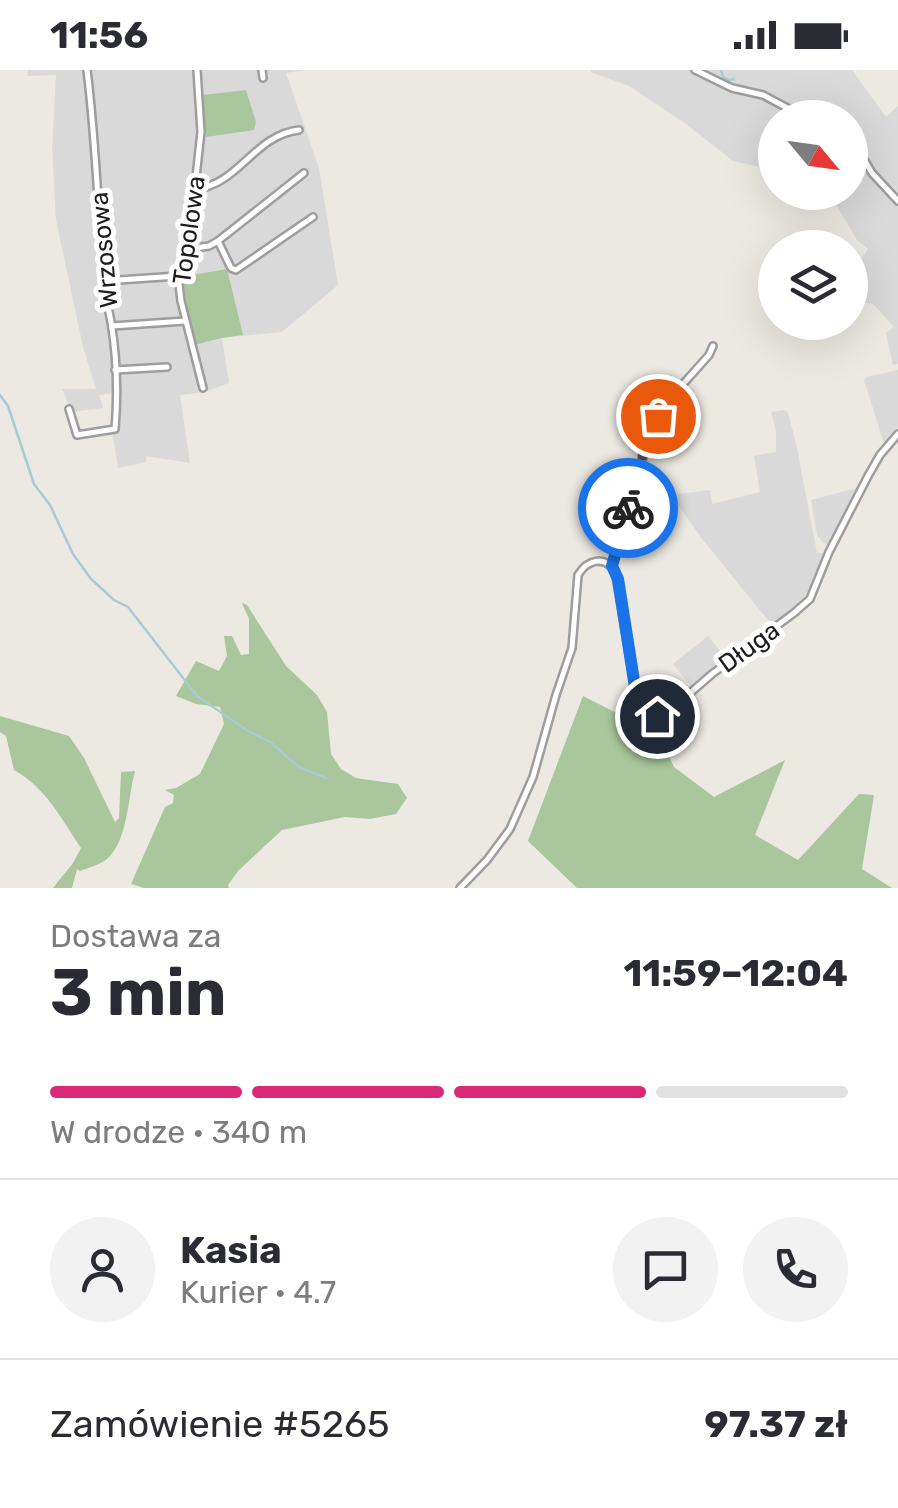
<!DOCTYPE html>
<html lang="pl">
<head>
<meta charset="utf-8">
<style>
	:root { --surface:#fff; --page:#f2f2f3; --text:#2b2b33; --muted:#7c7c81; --line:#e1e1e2; --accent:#db2777 }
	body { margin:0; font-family:Rubik,sans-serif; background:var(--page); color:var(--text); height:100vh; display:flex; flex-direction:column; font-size:38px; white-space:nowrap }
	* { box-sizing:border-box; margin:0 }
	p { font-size:32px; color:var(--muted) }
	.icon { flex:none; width:55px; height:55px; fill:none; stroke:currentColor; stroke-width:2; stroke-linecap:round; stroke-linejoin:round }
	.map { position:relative; height:818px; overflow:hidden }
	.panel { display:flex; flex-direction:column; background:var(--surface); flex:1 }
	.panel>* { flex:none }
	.needle { width:65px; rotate:119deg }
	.fabs { position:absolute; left:758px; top:30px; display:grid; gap:20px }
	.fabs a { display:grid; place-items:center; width:110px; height:110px; border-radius:50%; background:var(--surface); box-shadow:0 10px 40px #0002; font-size:50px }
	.pin { position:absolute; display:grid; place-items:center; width:85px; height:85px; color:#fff; margin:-42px; border:5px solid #fff; border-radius:50%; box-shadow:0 2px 10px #0007 }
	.courier { position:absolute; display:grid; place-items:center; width:100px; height:100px; margin:-50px; border:8px solid #1a73e8; border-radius:50%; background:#fff; color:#222; box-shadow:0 2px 12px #0007 }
	.head em { font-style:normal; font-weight:700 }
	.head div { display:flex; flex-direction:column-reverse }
	.head { display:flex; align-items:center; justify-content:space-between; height:170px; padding:0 50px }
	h1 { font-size:65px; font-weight:700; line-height:75px }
	.bar { display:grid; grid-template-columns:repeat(4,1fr); gap:15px 10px; align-content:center; height:120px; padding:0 50px }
	.bar i { height:12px; border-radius:8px; background:var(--line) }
	.bar .on { background:var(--accent) }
	.bar p { grid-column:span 4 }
	.line { display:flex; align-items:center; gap:25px; padding:0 50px; border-top:2px solid var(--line) }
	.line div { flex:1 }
	.round { display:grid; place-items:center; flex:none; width:105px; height:105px; border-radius:52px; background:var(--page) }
	.status { display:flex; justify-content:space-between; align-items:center; height:70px; padding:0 50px; background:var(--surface); direction:ltr }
	.status svg { height:28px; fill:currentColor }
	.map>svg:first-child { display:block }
	.residential { fill:#dad9d9 }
	.forest { fill:#a9c69c }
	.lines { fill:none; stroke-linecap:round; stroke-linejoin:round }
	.stream { stroke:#a8cbd5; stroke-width:2.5 }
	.minor-casing { stroke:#9d9d9d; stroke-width:10 }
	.minor { stroke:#fff; stroke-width:5 }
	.done { stroke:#656461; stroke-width:10; stroke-dasharray:0 18 }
	.route { stroke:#1a73e8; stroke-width:12 }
	.labels { text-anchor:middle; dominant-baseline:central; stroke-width:10; stroke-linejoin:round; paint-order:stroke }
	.street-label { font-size:25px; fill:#1c1c1c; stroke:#fff }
</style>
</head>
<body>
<div class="status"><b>11:56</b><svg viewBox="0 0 49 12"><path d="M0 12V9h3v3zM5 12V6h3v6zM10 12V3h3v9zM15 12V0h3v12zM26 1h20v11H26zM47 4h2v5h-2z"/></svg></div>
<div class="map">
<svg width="898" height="818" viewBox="0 0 898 818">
	<rect width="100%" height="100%" fill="#ece9e2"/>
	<g class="residential">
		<path d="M 28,0 L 304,0 L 286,3 L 319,98 L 338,215 L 282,262 L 222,268 L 229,313 L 204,322 L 180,325 L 190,393 L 146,386 L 146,392 L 118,398 L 113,366 L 113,323 L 99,325 L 103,338 L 72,342 L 62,319 L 96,319 L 83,277 L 56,150 L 52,77 L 56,5 L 27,6 Z"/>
		<path d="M 591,0 L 852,0 L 886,47 L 898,36 L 898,294 L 893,295 L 886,263 L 894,257 L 873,234 L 850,230 L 850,205 L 868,179 L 857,170 L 832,128 L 823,123 L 850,122 L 850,48 L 775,48 L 775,100 L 733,91 L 686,54 L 629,16 L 591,2 Z"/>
		<path d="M 898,300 L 898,357 L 884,373 L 864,310 L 867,307 Z"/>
		<path d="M 784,340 L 788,342 L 797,378 L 817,483 L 823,483 L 823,486 L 809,521 L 795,537 L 772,555 L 703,470 L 671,425 L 710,420 L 712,434 L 760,422 L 754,386 L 776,382 L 776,361 L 771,342 Z"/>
		<path d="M 857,418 L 828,474 L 823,473 L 817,465 L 811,430 Z"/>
		<path d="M 708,566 L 726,588 L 691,616 L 673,594 Z"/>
	</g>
	<g class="forest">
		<path d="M 246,20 L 256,52 L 254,60 L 206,67 L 203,25 Z"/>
		<path d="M 227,199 L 243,265 L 221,268 L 194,275 L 182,207 Z"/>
		<path d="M 242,533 L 247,535 L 286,596 L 317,625 L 327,642 L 331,684 L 341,699 L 356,708 L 398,714 L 407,728 L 396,744 L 370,749 L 345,747 L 282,760 L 239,800 L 228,815 L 229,818 L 144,818 L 131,814 L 165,737 L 173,733 L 174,725 L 165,720 L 176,718 L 200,704 L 224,654 L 220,637 L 196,634 L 176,626 L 196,591 L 219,601 L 227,586 L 224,566 L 232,566 L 241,585 L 249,584 L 249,549 Z"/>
		<path d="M 583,626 L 658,664 L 674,697 L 714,727 L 785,690 L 755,765 L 798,790 L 859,724 L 874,725 L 862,799 L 892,818 L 577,818 L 528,771 Z"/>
		<path d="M 0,646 L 69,666 L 84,688 L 115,752 L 119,748 L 121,702 L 135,701 C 128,727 128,768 109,787 C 102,794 89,798 80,801 L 77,799 L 72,818 L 53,818 L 73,793 L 81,778 C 61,748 46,718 14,700 L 6,666 L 0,662 Z"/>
	</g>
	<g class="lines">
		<g class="stream">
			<path d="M 721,0 L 723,7 L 729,10 L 734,9"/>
			<path d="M 0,325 L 8,336 L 34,414 L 50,435 L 73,484 L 91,509 L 114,530 L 128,537 L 197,626 L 248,661 L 270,672 L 299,697 L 326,708"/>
		</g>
		<g class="minor-casing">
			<g id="minor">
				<path d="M 197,0 L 201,62 L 188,179 L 178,206 L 181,231 L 203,318"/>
				<path d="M 262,0 L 263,8"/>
				<path d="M 695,0 L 732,18 L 763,25 L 806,48"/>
				<path d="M 850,72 L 862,86 L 872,103 L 898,131"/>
				<path d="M 195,119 C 239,115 254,65 299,60"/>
				<path d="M 218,171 L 231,198 L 236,200 L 313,147"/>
				<path d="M 188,179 L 209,176 L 218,171 L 304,103"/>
				<path d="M 104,211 L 178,206"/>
				<path d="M 112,256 L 185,251"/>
				<path d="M 115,300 L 167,297"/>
				<path d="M 69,339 L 77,365 L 115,359 C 118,324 117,288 111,252 C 109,240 105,227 104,215 C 98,143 96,71 87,0"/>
				<path d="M 612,496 L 651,359 L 668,331 L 709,285 L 713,276"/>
				<path d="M 460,818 L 487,790 L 510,759 L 533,707 L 556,625 L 572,578 L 578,505 C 587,490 604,485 615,501 L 637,630 C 643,643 652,648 666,644 L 712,604 L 794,543 L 810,529 L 829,482 L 868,406 L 880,385 L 898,364"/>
			</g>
		</g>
		<use href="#minor" class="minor"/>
	</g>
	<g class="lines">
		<path class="done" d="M 628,438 L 647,370 L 658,346"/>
		<path class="route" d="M 628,438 L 612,496 L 618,509 L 637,630 L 647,644 L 657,646"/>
	</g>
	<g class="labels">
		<g class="street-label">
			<text transform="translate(189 160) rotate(-82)">Topolowa</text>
			<text transform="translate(104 180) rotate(-95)">Wrzosowa</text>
			<text transform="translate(749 577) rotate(-36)">Długa</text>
		</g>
	</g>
</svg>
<div class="fabs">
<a><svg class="needle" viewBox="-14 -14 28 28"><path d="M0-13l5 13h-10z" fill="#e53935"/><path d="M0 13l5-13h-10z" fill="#7c7c81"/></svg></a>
<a><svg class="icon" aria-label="layers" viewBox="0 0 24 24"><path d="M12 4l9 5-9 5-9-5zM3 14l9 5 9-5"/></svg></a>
</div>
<div class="pin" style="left:658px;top:346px;background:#ea580c"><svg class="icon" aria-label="bag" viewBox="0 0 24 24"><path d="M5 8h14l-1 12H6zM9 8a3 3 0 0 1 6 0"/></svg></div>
<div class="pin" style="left:657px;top:646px;background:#1f2937"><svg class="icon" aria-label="home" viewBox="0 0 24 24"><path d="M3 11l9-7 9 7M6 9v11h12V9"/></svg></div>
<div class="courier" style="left:628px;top:438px"><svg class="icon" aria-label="bike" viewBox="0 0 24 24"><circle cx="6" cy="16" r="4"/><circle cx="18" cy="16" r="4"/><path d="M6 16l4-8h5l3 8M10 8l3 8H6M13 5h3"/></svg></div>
</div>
<section class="panel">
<div class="head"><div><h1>3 min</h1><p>Dostawa za</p></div><em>11:59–12:04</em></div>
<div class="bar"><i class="on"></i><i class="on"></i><i class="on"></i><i></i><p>W drodze · 340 m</p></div>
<div class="line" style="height:180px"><a class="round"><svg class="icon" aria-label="person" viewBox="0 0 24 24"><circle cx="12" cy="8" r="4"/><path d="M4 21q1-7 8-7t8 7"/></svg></a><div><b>Kasia</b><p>Kurier · 4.7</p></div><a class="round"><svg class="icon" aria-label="chat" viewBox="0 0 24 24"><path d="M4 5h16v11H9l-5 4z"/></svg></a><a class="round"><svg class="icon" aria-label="phone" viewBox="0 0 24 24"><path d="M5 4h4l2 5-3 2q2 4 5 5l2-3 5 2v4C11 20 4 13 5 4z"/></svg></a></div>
<div class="line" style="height:130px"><div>Zamówienie #5265</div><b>97.37 zł</b></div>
</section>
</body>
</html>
